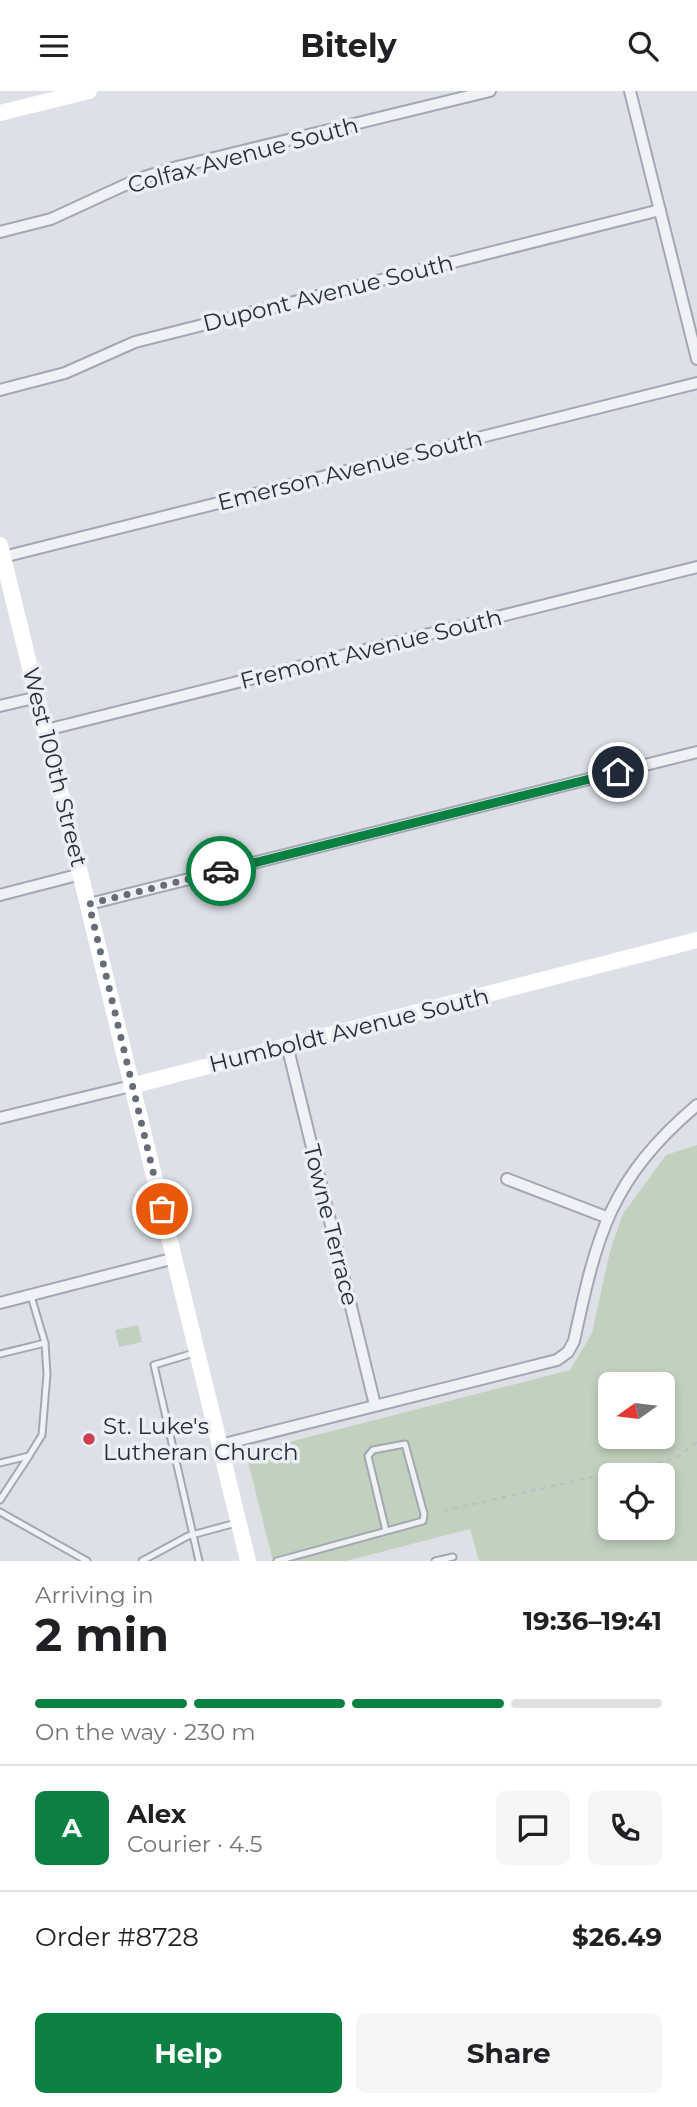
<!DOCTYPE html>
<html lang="en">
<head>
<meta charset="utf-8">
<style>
	:root { --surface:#fff; --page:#f6f6f6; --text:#202124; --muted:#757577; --line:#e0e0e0; --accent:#0b8043 }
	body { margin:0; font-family:Montserrat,sans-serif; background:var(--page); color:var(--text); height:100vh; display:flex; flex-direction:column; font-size:26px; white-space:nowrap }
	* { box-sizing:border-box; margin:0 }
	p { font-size:23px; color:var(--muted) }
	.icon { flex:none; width:38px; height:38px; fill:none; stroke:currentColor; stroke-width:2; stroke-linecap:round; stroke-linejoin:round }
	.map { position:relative; height:1470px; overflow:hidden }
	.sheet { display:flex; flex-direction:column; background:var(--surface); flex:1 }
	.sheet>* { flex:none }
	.needle { width:46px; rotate:256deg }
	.buttons { position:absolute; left:598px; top:1281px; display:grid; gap:14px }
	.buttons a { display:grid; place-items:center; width:77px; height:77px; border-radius:10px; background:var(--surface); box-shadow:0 4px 10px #0003; font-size:35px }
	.pin { position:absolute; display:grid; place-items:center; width:60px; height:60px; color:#fff; margin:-30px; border:4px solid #fff; border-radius:50%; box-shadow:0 2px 7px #0007 }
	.courier { position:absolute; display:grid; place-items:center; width:70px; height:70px; margin:-35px; border:5px solid #0b8043; border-radius:50%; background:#fff; color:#222; box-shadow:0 2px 9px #0007 }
	.overview em { font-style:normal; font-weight:700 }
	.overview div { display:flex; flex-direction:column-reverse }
	.overview { display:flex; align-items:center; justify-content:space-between; height:119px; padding:0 35px }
	h1 { font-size:46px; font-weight:700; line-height:52px }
	.bar { display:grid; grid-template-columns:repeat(4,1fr); gap:10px 7px; align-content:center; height:84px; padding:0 35px }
	.bar i { height:9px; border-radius:5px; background:var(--line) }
	.bar .active { background:var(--accent) }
	.bar p { grid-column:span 4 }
	.line { display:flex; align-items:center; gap:18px; padding:0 35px; border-top:2px solid var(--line) }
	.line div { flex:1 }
	.round { display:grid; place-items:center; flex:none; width:74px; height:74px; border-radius:10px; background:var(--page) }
	.action { display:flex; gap:14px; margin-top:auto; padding:14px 35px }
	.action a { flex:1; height:80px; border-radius:10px; background:var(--accent); color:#fff; font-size:28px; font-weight:700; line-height:80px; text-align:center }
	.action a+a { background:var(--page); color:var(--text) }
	header { display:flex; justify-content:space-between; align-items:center; height:91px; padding:0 35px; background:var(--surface); font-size:32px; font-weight:700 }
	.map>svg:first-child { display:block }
	.green { fill:#c2d1be; fill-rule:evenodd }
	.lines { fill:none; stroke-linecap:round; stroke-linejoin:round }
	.lane-casing { stroke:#a2a8b1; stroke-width:9 }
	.street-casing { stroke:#a2a8b1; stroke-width:14 }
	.path { stroke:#bbbec5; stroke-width:2; stroke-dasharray:5 5; stroke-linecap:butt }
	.lane { stroke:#f0f1f5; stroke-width:5 }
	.street { stroke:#f0f1f5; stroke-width:10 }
	.secondary { stroke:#fff; stroke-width:16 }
	.done { stroke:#666d79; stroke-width:7; stroke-dasharray:0 12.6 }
	.route { stroke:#0b8043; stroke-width:9 }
	.poi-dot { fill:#cf3f53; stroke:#ecf0f5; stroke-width:2.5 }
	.labels { text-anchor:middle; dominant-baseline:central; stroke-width:7; stroke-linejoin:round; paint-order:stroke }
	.street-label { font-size:23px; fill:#262e3e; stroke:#ecf0f5 }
	.poi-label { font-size:23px; fill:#262e3e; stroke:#ecf0f5; text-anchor:start }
</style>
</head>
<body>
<header><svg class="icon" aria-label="menu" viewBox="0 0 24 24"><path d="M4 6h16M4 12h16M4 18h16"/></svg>Bitely<svg class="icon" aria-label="search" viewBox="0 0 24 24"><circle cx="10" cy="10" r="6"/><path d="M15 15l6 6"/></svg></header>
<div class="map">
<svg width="697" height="1470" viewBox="0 0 697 1470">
	<rect width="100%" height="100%" fill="#dde1e7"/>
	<g class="green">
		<path d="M 697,1054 L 697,1470 L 479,1470 L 470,1438 L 346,1470 L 273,1470 L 246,1362 L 570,1279 L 592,1242 L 610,1160 L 623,1123 L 666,1064 ZM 611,1293 L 663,1293 L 663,1346 L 611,1346 ZM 611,1384 L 663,1384 L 663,1437 L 611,1437 Z"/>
		<path d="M 138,1234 L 142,1251 L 119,1256 L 115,1239 Z"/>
	</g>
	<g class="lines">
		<g class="lane-casing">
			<g id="lane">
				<path d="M 194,1262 L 154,1274 L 199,1470"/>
				<path d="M 0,1263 L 45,1252 L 31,1205"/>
				<path d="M 0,1372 L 29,1365 L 42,1344 L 47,1283 L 45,1252"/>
				<path d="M 0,1409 L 29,1365"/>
				<path d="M 0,1421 L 87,1470"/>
				<path d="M 142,1470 L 188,1445 L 236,1432"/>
				<path d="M 277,1470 L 423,1430 L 424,1423 L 405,1353 L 373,1359 L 368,1365 L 386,1440"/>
				<path d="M 435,1470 L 453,1466"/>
			</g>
		</g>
		<g class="street-casing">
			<g id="street">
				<path d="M 630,0 L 697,268"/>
				<path d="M 0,141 L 51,128 L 138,88 L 177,76 L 490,0"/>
				<path d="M 0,299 L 65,282 L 135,251 L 660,119"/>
				<path d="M 3,466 L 697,292"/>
				<path d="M 0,615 L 38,606"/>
				<path d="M 46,639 L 697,476"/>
				<path d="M 0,804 L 81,783"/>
				<path d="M 89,813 L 697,661"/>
				<path d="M 287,954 L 375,1314"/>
				<path d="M 0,1027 L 131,995"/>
				<path d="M 507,1088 L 606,1126"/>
				<path d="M 0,1212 L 175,1167"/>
				<path d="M 220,1354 L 557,1269 L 568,1261 L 574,1250 C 597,1143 610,1088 697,1014"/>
			</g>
		</g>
		<path class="path" d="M 443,1420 L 676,1367 L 697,1351"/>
		<use href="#lane" class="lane"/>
		<use href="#street" class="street"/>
		<g class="secondary">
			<path d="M 0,22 L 89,0"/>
			<path d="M 0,454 L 248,1470"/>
			<path d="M 131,995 L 697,849"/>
		</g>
	</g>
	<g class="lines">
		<path class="done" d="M 162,1118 L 89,813 L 221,780"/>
		<path class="route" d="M 221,780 L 618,681"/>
	</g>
	<circle class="poi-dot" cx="89" cy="1348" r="7"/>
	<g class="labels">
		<g class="street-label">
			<text transform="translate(243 64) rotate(-15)">Colfax Avenue South</text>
			<text transform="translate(328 202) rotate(-14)">Dupont Avenue South</text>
			<text transform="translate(350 379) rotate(-14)">Emerson Avenue South</text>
			<text transform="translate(371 558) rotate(-14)">Fremont Avenue South</text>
			<text transform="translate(55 676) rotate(76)">West 100th Street</text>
			<text transform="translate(349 939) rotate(-14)">Humboldt Avenue South</text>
			<text transform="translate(331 1134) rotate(76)">Towne Terrace</text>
		</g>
		<g class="poi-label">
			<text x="103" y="1335">St. Luke's<tspan x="103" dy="26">Lutheran Church</tspan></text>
		</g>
	</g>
</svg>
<div class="buttons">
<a><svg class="needle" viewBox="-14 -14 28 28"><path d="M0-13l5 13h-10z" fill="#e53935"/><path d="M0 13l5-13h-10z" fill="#757577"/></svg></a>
<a><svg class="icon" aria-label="locate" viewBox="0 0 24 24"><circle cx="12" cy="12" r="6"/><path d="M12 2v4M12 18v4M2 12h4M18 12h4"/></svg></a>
</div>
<div class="pin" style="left:162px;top:1118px;background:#ea580c"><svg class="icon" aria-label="bag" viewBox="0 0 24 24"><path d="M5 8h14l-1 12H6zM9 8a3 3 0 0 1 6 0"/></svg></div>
<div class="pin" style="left:618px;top:681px;background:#1f2937"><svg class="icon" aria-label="home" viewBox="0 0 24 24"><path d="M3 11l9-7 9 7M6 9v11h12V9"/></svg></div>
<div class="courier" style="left:221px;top:780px"><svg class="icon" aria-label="car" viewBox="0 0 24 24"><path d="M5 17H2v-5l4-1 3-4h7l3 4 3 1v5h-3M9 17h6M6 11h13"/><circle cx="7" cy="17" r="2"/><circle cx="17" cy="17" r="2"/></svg></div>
</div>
<section class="sheet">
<div class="overview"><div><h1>2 min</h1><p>Arriving in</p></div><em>19:36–19:41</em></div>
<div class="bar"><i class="active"></i><i class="active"></i><i class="active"></i><i></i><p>On the way · 230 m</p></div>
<div class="line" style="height:126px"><b class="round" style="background:var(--accent);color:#fff">A</b><div><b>Alex</b><p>Courier · 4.5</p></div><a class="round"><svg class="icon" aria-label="chat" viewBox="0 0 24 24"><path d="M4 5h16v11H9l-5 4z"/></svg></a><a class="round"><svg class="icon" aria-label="phone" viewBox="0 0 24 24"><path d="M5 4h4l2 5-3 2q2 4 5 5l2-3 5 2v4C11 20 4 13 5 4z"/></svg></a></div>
<div class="line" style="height:91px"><div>Order #8728</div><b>$26.49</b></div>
<div class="action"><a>Help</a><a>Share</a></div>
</section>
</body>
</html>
